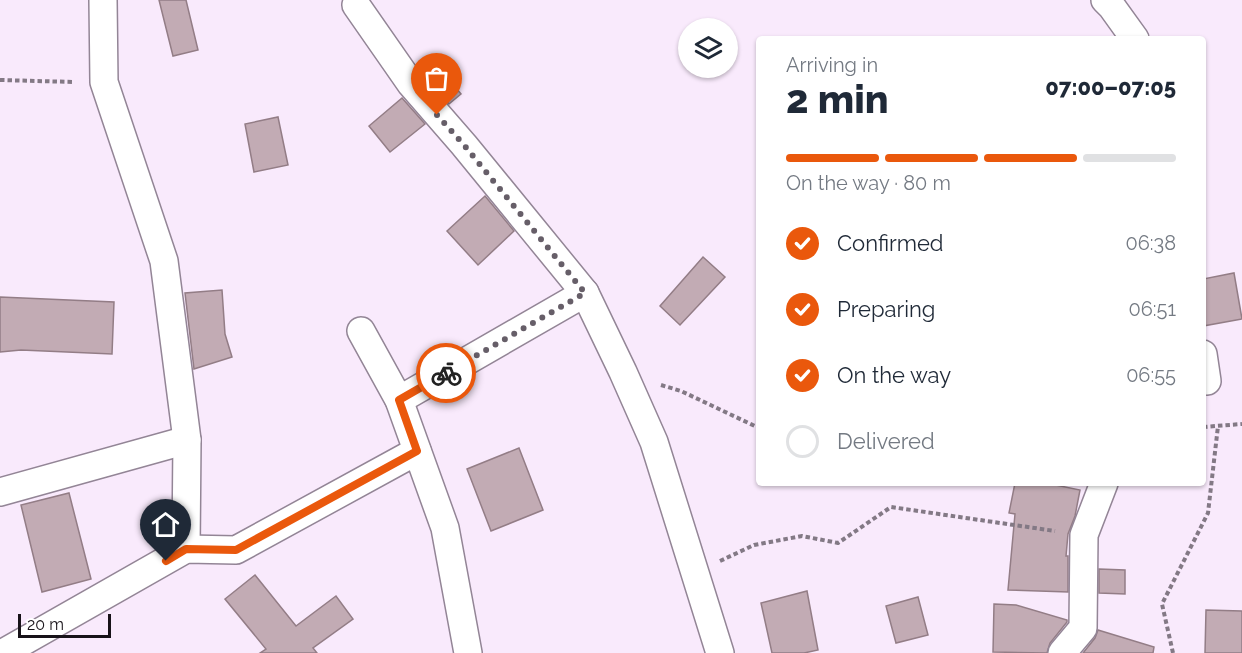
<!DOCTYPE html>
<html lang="en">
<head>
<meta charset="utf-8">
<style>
	:root { --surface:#fff; --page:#f6f6f7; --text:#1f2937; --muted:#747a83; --line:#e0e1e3; --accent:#ea580c }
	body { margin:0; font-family:Raleway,sans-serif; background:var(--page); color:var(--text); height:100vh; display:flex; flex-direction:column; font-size:22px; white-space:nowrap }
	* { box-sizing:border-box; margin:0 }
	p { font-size:20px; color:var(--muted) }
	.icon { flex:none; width:33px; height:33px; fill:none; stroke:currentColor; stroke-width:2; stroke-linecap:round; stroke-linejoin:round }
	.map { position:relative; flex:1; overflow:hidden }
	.sheet { position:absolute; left:756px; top:36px; width:450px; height:450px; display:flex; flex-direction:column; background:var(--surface); border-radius:6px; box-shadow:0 2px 4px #0004 }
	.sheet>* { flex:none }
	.buttons { position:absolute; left:678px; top:18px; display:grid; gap:12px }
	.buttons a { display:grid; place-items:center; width:60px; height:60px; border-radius:50%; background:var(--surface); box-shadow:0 2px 4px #0004; font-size:30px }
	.scale { position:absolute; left:18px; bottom:15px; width:93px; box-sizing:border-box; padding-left:6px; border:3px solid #171218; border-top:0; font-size:16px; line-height:21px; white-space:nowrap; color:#171218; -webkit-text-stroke:4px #fff; paint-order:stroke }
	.pin { position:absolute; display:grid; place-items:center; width:51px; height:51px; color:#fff; margin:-62px -26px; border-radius:50% 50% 50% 0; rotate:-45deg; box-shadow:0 0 6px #0007 }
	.pin .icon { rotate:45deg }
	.courier { position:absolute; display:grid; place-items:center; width:60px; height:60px; margin:-30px; border:4px solid #ea580c; border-radius:50%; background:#fff; color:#222; box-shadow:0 2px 8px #0007 }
	.summary em { font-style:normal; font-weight:800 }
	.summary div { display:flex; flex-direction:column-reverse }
	.summary { display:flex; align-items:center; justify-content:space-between; height:102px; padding:0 30px }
	h1 { font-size:39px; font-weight:800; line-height:45px }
	.bar { display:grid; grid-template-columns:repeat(4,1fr); gap:9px 6px; align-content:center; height:72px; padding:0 30px }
	.bar i { height:8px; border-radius:4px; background:var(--line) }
	.bar .current { background:var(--accent) }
	.bar p { grid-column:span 4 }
	ol { padding:0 30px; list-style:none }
	li { display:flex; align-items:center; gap:18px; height:66px }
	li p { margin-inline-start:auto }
	li .icon { padding:6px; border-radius:50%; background:var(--accent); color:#fff; stroke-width:4 }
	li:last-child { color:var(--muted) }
	li i { width:33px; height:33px; border:3px solid var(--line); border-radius:50% }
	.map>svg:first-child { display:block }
	.building { fill:#c2abb4; stroke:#937d86; stroke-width:1.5 }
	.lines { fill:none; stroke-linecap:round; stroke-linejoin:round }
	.street-casing { stroke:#938596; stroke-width:30 }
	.path { stroke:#837985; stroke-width:4; stroke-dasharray:4.5 3; stroke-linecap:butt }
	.street { stroke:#fff; stroke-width:27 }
	.done { stroke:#665e68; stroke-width:6; stroke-dasharray:0 10.8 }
	.route { stroke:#ea580c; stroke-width:8 }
</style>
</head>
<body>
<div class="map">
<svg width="1242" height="653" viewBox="0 0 1242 653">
	<rect width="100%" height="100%" fill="#f9eafc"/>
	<g class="building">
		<path d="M 159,0 L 186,0 L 198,50 L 173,56 Z"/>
		<path d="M 439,68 L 461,94 L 449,104 L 427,78 Z"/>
		<path d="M 402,98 L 425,124 L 390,152 L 369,126 Z"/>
		<path d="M 278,117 L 288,165 L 254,172 L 245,124 Z"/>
		<path d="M 485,196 L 514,231 L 478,265 L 447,231 Z"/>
		<path d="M 703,257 L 725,277 L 680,325 L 660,306 Z"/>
		<path d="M 1234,273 L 1242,319 L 1203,326 L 1203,279 Z"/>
		<path d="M 222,290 L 225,334 L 232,357 L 194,369 L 185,293 Z"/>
		<path d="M 0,297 L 114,302 L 112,354 L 21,350 L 0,352 Z"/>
		<path d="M 519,448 L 543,510 L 491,531 L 467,469 Z"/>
		<path d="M 1015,483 L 1046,483 L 1080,490 L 1075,516 L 1068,534 L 1066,556 L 1068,556 L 1068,592 L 1008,590 L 1015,514 L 1009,513 Z"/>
		<path d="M 69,493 L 91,579 L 42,592 L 21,505 Z"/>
		<path d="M 1099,569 L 1125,570 L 1125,594 L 1099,593 Z"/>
		<path d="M 255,575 L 296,626 L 336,596 L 353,619 L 313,648 L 317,653 L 260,653 L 266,649 L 225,599 Z"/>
		<path d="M 807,591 L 818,650 L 804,653 L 772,653 L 761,603 Z"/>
		<path d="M 918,597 L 928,635 L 896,643 L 886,606 Z"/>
		<path d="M 994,604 L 1016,605 L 1067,620 L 1067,622 L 1050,643 L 1047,653 L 993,652 Z"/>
		<path d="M 1206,610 L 1242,611 L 1242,653 L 1205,653 Z"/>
		<path d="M 1098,630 L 1154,647 L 1153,653 L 1083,653 L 1095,638 Z"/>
	</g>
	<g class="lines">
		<g class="street-casing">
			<g id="street">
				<path d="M 103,0 L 104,82 L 164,261 L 187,440 L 186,549"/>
				<path d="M 1105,0 L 1112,7 L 1135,39"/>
				<path d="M 356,5 L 411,84 L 464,145 L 585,293 L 623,372 L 654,442 L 720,653"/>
				<path d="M 361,331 L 399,400 L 445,528 L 468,653"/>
				<path d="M 1203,354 L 1207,381"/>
				<path d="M 399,400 L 585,293"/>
				<path d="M 0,492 L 187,440"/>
				<path d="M 3,653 L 186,549 L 236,550 L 417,451"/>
				<path d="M 1062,653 L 1083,628 L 1084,535 L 1104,483"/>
			</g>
		</g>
		<g class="path">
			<path d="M 0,80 L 74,82"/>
			<path d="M 661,385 L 681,391 L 759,428"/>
			<path d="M 1203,427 L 1242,424"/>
			<path d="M 720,561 L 754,545 L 802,536 L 838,543 L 891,507 L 1055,531"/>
			<path d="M 1173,653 L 1162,604 L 1208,513 L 1218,426"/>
		</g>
		<use href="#street" class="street"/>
	</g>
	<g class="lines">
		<path class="done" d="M 437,115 L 464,145 L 585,293 L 446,373"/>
		<path class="route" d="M 166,561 L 186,549 L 236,550 L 417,451 L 399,400 L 446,373"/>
	</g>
</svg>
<div class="buttons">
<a><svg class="icon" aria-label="layers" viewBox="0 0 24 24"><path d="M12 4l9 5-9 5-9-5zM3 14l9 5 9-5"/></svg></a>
</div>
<div class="scale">20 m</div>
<div class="pin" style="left:437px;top:115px;background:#ea580c"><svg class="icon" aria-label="bag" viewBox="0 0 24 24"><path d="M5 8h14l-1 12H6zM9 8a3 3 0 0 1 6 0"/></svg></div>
<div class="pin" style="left:166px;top:561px;background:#1f2937"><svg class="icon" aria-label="home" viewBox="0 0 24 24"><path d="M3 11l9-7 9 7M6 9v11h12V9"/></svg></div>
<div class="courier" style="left:446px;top:373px"><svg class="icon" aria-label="bike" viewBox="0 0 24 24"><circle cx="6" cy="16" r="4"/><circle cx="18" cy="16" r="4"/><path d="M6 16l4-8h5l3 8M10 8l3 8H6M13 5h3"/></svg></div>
<section class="sheet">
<div class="summary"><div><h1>2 min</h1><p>Arriving in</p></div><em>07:00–07:05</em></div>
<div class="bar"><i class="current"></i><i class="current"></i><i class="current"></i><i></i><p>On the way · 80 m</p></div>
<ol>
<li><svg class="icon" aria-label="check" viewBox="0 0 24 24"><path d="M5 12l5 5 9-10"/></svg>Confirmed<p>06:38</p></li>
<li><svg class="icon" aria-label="check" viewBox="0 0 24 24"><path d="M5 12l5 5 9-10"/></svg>Preparing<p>06:51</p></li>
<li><svg class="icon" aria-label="check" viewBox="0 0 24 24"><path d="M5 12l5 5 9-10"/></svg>On the way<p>06:55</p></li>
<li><i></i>Delivered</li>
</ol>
</section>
</div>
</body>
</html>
